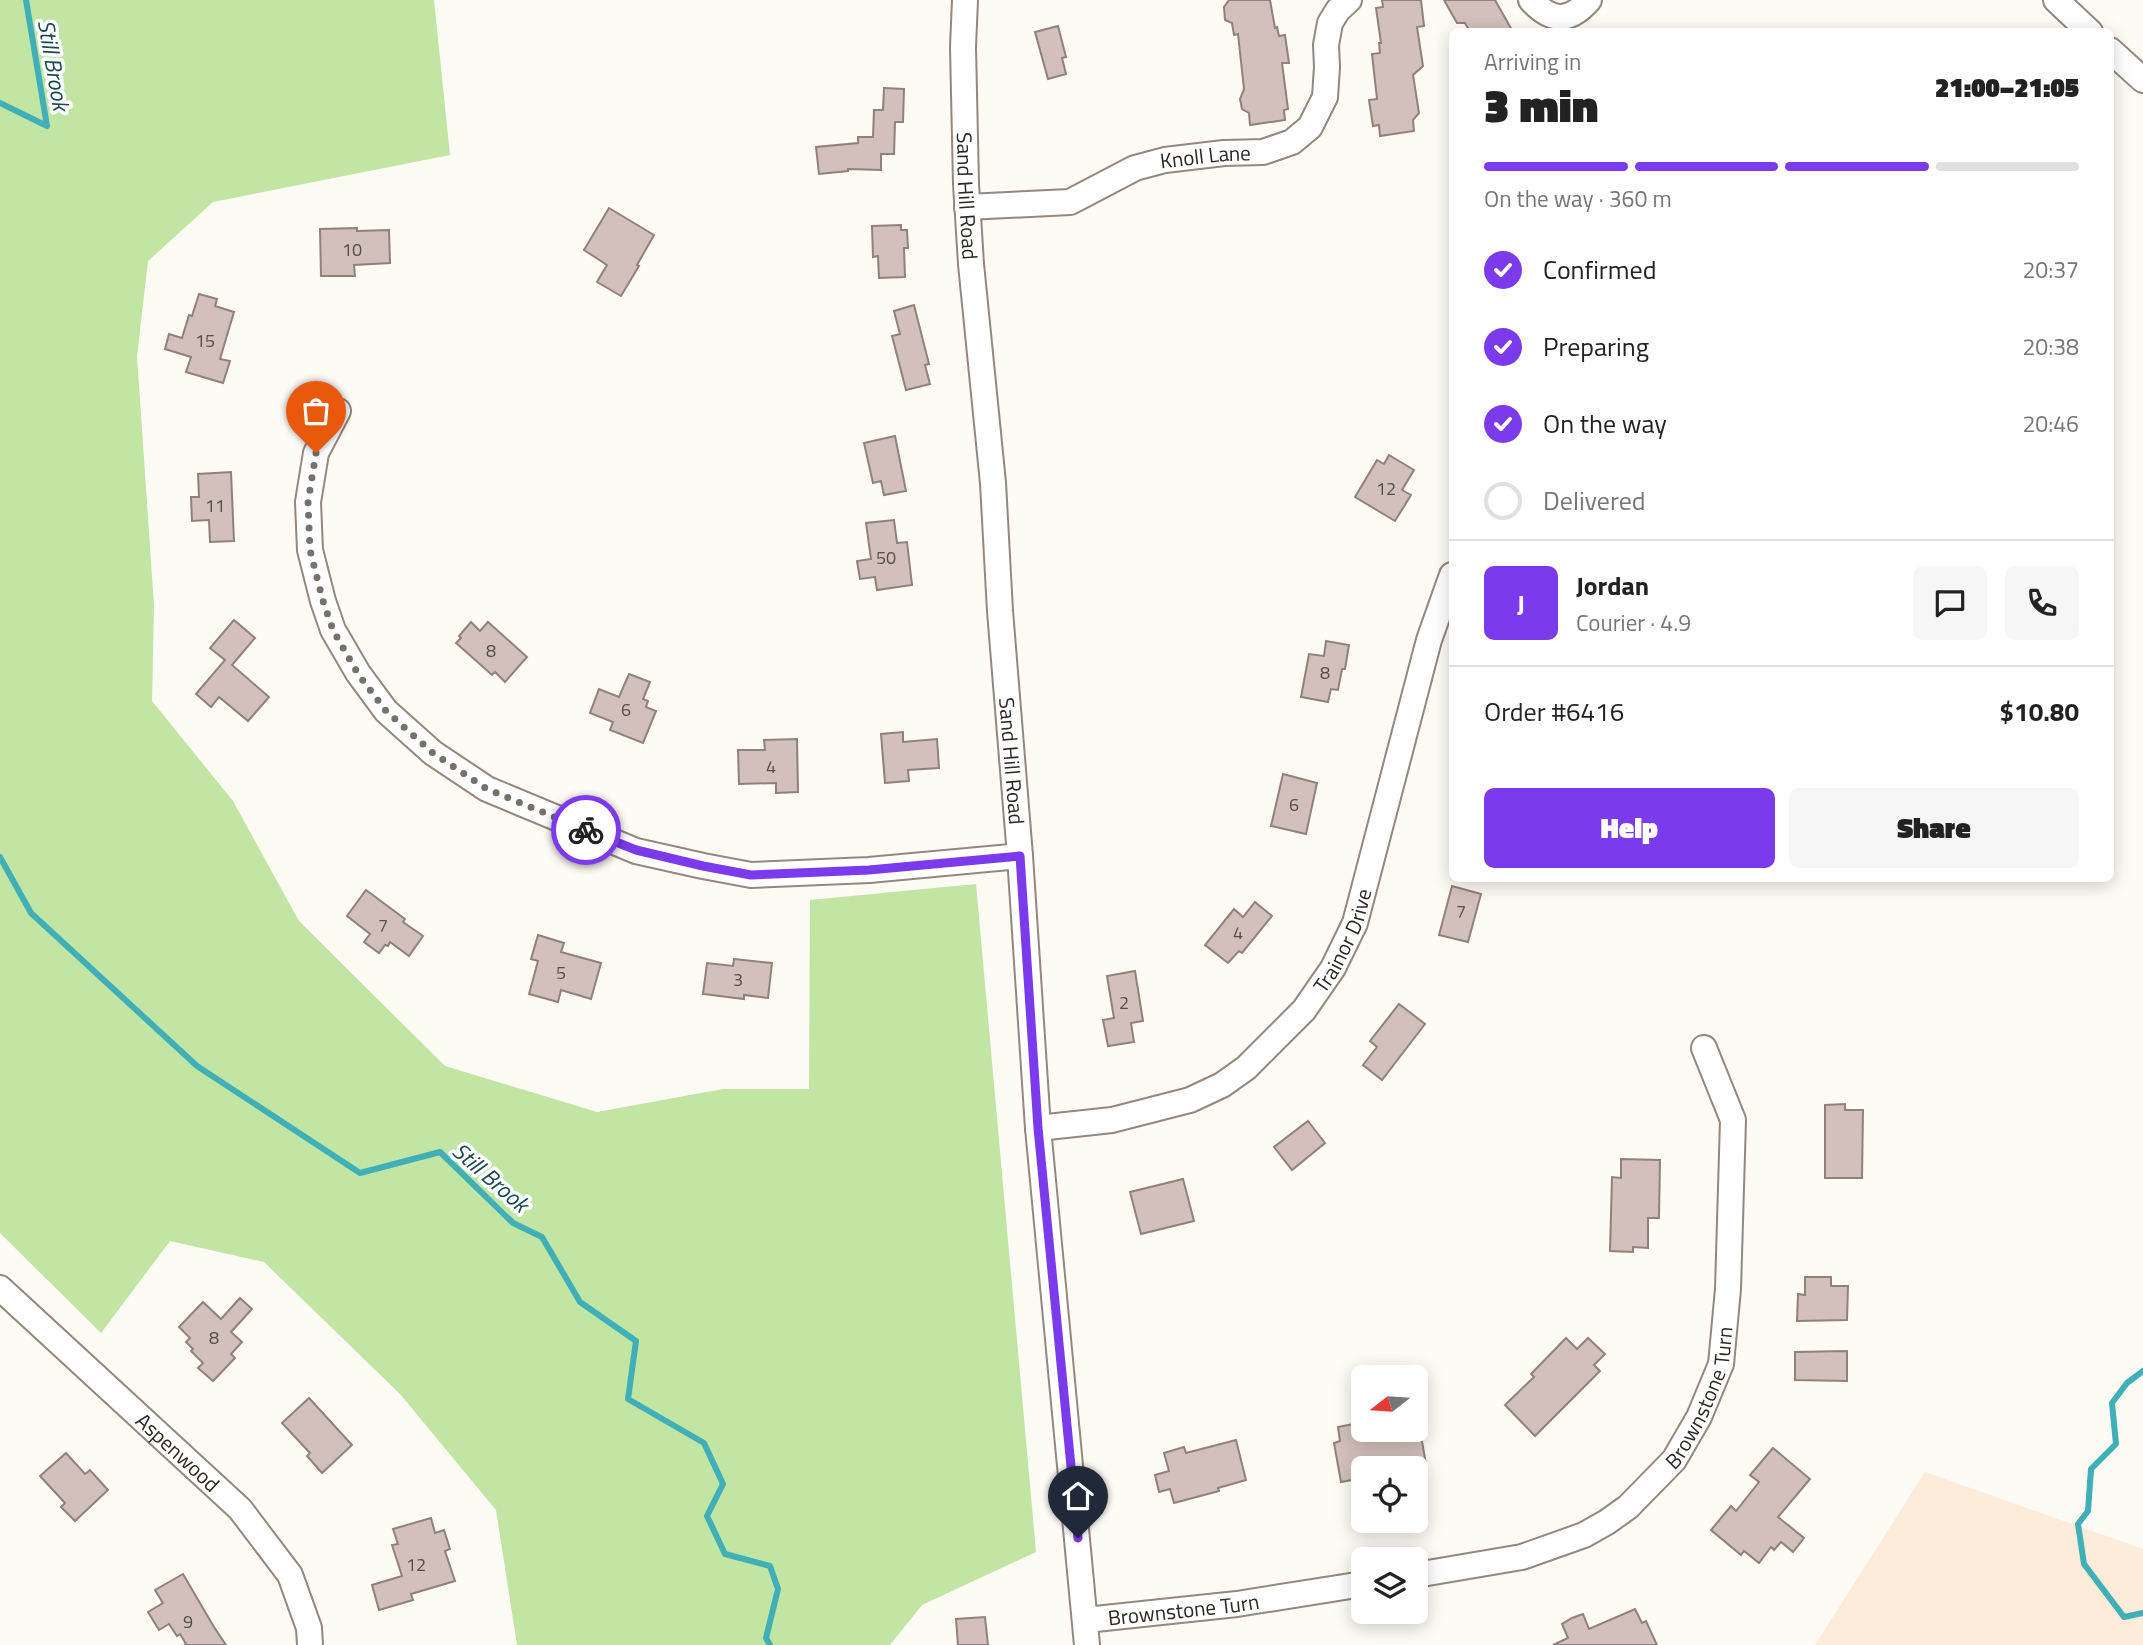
<!DOCTYPE html>
<html lang="en">
<head>
<meta charset="utf-8">
<style>
	:root { --surface:#fff; --page:#f6f6f6; --text:#222; --muted:#767676; --line:#e0e0e0; --accent:#7c3aed }
	body { margin:0; font-family:"Titillium Web",sans-serif; background:var(--page); color:var(--text); height:100vh; display:flex; flex-direction:column; font-size:26px; white-space:nowrap }
	* { box-sizing:border-box; margin:0 }
	p { font-size:23px; color:var(--muted) }
	.icon { flex:none; width:38px; height:38px; fill:none; stroke:currentColor; stroke-width:2; stroke-linecap:round; stroke-linejoin:round }
	.map { position:relative; flex:1; overflow:hidden }
	.sheet { position:absolute; left:1449px; top:28px; width:665px; height:854px; display:flex; flex-direction:column; background:var(--surface); border-radius:10px; box-shadow:0 4px 18px #0003 }
	.sheet>* { flex:none }
	.needle { width:46px; rotate:253deg }
	.tools { position:absolute; left:1351px; top:1365px; display:grid; gap:14px }
	.tools a { display:grid; place-items:center; width:77px; height:77px; border-radius:10px; background:var(--surface); box-shadow:0 4px 18px #0003; font-size:35px }
	.pin { position:absolute; display:grid; place-items:center; width:60px; height:60px; color:#fff; margin:-72px -30px; border-radius:50% 50% 50% 0; rotate:-45deg; box-shadow:0 0 7px #0007 }
	.pin .icon { rotate:45deg }
	.courier { position:absolute; display:grid; place-items:center; width:70px; height:70px; margin:-35px; border:5px solid #7c3aed; border-radius:50%; background:#fff; color:#222; box-shadow:0 2px 9px #0007 }
	.overview em { font-style:normal; font-weight:800 }
	.overview div { display:flex; flex-direction:column-reverse }
	.overview { display:flex; align-items:center; justify-content:space-between; height:119px; padding:0 35px }
	h1 { font-size:46px; font-weight:800; line-height:52px }
	.bar { display:grid; grid-template-columns:repeat(4,1fr); gap:10px 7px; align-content:center; height:84px; padding:0 35px }
	.bar i { height:9px; border-radius:5px; background:var(--line) }
	.bar .current { background:var(--accent) }
	.bar p { grid-column:span 4 }
	.line { display:flex; align-items:center; gap:18px; padding:0 35px; border-top:2px solid var(--line) }
	.line div { flex:1 }
	.round { display:grid; place-items:center; flex:none; width:74px; height:74px; border-radius:10px; background:var(--page) }
	ol { padding:0 35px; list-style:none }
	li { display:flex; align-items:center; gap:21px; height:77px }
	li p { margin-inline-start:auto }
	li .icon { padding:7px; border-radius:50%; background:var(--accent); color:#fff; stroke-width:4 }
	li:last-child { color:var(--muted) }
	li i { width:38px; height:38px; border:4px solid var(--line); border-radius:50% }
	.button { display:flex; gap:14px; margin-top:auto; padding:14px 35px }
	.button a { flex:1; height:80px; border-radius:10px; background:var(--accent); color:#fff; font-size:28px; font-weight:800; line-height:80px; text-align:center }
	.button a+a { background:var(--page); color:var(--text) }
	.map>svg:first-child { display:block }
	.built { fill:#fdecd9 }
	.green { fill:#c1e5a3 }
	.lines { fill:none; stroke-linecap:round; stroke-linejoin:round }
	.stream { stroke:#40afb7; stroke-width:6 }
	.building { fill:#d2c1ba; stroke:#91817b; stroke-width:2 }
	.street-casing { stroke:#93887d; stroke-width:28 }
	.street { stroke:#fff; stroke-width:24 }
	.done { stroke:#75716c; stroke-width:7; stroke-dasharray:0 12.6 }
	.route { stroke:#7c3aed; stroke-width:9 }
	.labels { text-anchor:middle; dominant-baseline:central; stroke-width:7; stroke-linejoin:round; paint-order:stroke }
	.number-label { font-size:18px; fill:#554e48 }
	.street-label { font-size:21px; fill:#2b2722; stroke:#fff }
	.water-label { font-size:23px; font-style:italic; fill:#19494d; stroke:#fff }
</style>
</head>
<body>
<div class="map">
<svg width="2143" height="1645" viewBox="0 0 2143 1645">
	<rect width="100%" height="100%" fill="#fefaf4"/>
	<path class="built" d="M 1925,1472 L 2143,1549 L 2143,1645 L 1815,1645 Z"/>
	<path class="green" d="M 0,0 L 434,0 L 450,155 L 213,202 L 148,261 L 137,356 L 154,606 L 152,701 L 233,801 L 299,921 L 445,1066 L 597,1112 L 723,1089 L 809,1089 L 810,900 L 976,884 L 1036,1552 L 922,1605 L 890,1645 L 517,1645 L 496,1510 L 400,1394 L 264,1262 L 170,1241 L 101,1333 L 0,1233 Z"/>
	<g class="lines">
		<g class="stream">
			<path d="M 0,103 L 47,126 L 26,0"/>
			<path d="M 0,857 L 31,913 L 197,1066 L 360,1173 L 440,1152 L 513,1223 L 542,1237 L 580,1302 L 636,1341 L 628,1399 L 704,1443 L 723,1484 L 707,1516 L 725,1554 L 770,1566 L 778,1589 L 766,1638 L 770,1645"/>
			<path d="M 2143,1371 L 2127,1383 L 2112,1403 L 2116,1444 L 2091,1469 L 2088,1511 L 2078,1524 L 2084,1564 L 2124,1617 L 2143,1613"/>
		</g>
	</g>
	<g class="building">
		<path d="M 1229,0 L 1270,0 L 1275,28 L 1277,27 L 1279,36 L 1285,35 L 1289,63 L 1282,63 L 1288,109 L 1284,110 L 1285,120 L 1250,125 L 1249,113 L 1242,109 L 1240,99 L 1244,89 L 1238,34 L 1234,35 L 1232,23 L 1225,20 L 1224,7 Z"/>
		<path d="M 1382,0 L 1421,0 L 1424,26 L 1417,27 L 1423,66 L 1413,75 L 1419,113 L 1413,120 L 1414,131 L 1380,136 L 1379,125 L 1373,126 L 1369,100 L 1377,99 L 1372,54 L 1380,53 L 1379,43 L 1381,43 L 1376,8 L 1383,7 Z"/>
		<path d="M 1444,0 L 1495,0 L 1513,32 L 1470,32 L 1465,23 L 1457,23 Z"/>
		<path d="M 1058,26 L 1066,57 L 1062,58 L 1066,74 L 1048,79 L 1035,32 Z"/>
		<path d="M 884,88 L 904,89 L 903,122 L 895,122 L 894,154 L 881,154 L 881,170 L 848,169 L 848,171 L 819,174 L 816,147 L 858,143 L 858,137 L 873,137 L 874,110 L 883,110 Z"/>
		<path d="M 609,208 L 654,235 L 637,265 L 639,266 L 621,296 L 597,282 L 607,265 L 584,250 Z"/>
		<path d="M 901,225 L 901,230 L 907,230 L 908,248 L 904,248 L 905,277 L 879,278 L 878,256 L 873,257 L 872,226 Z"/>
		<path d="M 357,228 L 357,231 L 389,230 L 390,263 L 354,265 L 355,276 L 321,276 L 320,229 Z"/>
		<path d="M 199,294 L 217,299 L 215,306 L 234,312 L 220,359 L 230,361 L 223,383 L 186,372 L 191,357 L 165,349 L 169,334 L 182,338 L 189,315 L 192,316 Z"/>
		<path d="M 914,305 L 929,364 L 925,365 L 930,384 L 906,390 L 892,336 L 900,334 L 894,311 Z"/>
		<path d="M 895,436 L 906,491 L 884,495 L 881,481 L 873,483 L 864,443 Z"/>
		<path d="M 1389,455 L 1414,470 L 1402,490 L 1411,495 L 1395,521 L 1355,497 L 1377,460 L 1384,464 Z"/>
		<path d="M 231,472 L 234,541 L 210,542 L 209,520 L 192,521 L 191,497 L 199,497 L 198,474 Z"/>
		<path d="M 894,520 L 897,543 L 907,542 L 912,585 L 877,590 L 875,577 L 860,579 L 857,561 L 871,559 L 866,523 Z"/>
		<path d="M 234,620 L 255,638 L 232,665 L 269,697 L 248,721 L 219,697 L 211,707 L 196,694 L 225,660 L 210,648 Z"/>
		<path d="M 471,622 L 480,631 L 488,622 L 527,657 L 505,682 L 495,672 L 492,675 L 456,643 L 461,638 L 459,636 Z"/>
		<path d="M 1326,641 L 1349,645 L 1345,669 L 1342,669 L 1338,690 L 1331,689 L 1328,702 L 1301,697 L 1309,654 L 1324,656 Z"/>
		<path d="M 629,674 L 650,682 L 643,699 L 648,701 L 646,707 L 656,711 L 643,743 L 610,730 L 613,722 L 590,713 L 599,689 L 619,697 Z"/>
		<path d="M 903,732 L 903,742 L 937,739 L 939,768 L 908,770 L 909,781 L 885,783 L 881,734 Z"/>
		<path d="M 797,739 L 798,792 L 776,793 L 776,783 L 739,784 L 738,750 L 765,750 L 764,740 Z"/>
		<path d="M 1283,774 L 1317,783 L 1306,834 L 1271,826 Z"/>
		<path d="M 1452,886 L 1481,894 L 1468,942 L 1439,935 Z"/>
		<path d="M 366,890 L 405,919 L 403,922 L 423,936 L 409,956 L 390,942 L 388,946 L 385,945 L 379,953 L 364,942 L 370,934 L 347,916 Z"/>
		<path d="M 1255,902 L 1272,916 L 1242,953 L 1239,951 L 1228,963 L 1205,945 L 1234,909 L 1243,917 Z"/>
		<path d="M 538,935 L 564,943 L 561,952 L 601,963 L 591,999 L 561,990 L 558,1002 L 529,994 L 538,961 L 531,959 Z"/>
		<path d="M 734,959 L 772,963 L 768,998 L 744,995 L 744,999 L 703,994 L 707,963 L 733,966 Z"/>
		<path d="M 1135,971 L 1143,1021 L 1131,1023 L 1134,1042 L 1108,1046 L 1103,1020 L 1114,1018 L 1107,976 Z"/>
		<path d="M 1399,1004 L 1425,1024 L 1382,1080 L 1363,1065 L 1377,1047 L 1370,1041 Z"/>
		<path d="M 1845,1104 L 1845,1110 L 1863,1110 L 1862,1178 L 1825,1178 L 1825,1105 Z"/>
		<path d="M 1308,1121 L 1325,1143 L 1292,1170 L 1274,1147 Z"/>
		<path d="M 1621,1159 L 1660,1160 L 1659,1218 L 1648,1218 L 1648,1248 L 1633,1247 L 1633,1252 L 1610,1251 L 1612,1177 L 1621,1178 Z"/>
		<path d="M 1183,1179 L 1194,1221 L 1141,1234 L 1130,1192 Z"/>
		<path d="M 1805,1277 L 1831,1277 L 1831,1286 L 1848,1286 L 1847,1320 L 1797,1321 L 1798,1294 L 1805,1295 Z"/>
		<path d="M 240,1298 L 252,1309 L 231,1332 L 242,1342 L 231,1354 L 235,1358 L 213,1381 L 198,1368 L 203,1363 L 191,1351 L 193,1349 L 186,1342 L 190,1338 L 179,1327 L 203,1302 L 221,1319 Z"/>
		<path d="M 1566,1338 L 1577,1349 L 1588,1338 L 1605,1354 L 1594,1365 L 1600,1371 L 1535,1436 L 1505,1405 L 1534,1377 L 1531,1374 Z"/>
		<path d="M 1847,1351 L 1847,1381 L 1795,1380 L 1795,1352 Z"/>
		<path d="M 309,1398 L 352,1445 L 322,1473 L 307,1456 L 310,1453 L 282,1423 Z"/>
		<path d="M 1363,1422 L 1363,1430 L 1420,1430 L 1426,1464 L 1401,1468 L 1363,1468 L 1363,1478 L 1341,1482 L 1334,1443 L 1340,1441 L 1338,1427 Z"/>
		<path d="M 1236,1440 L 1246,1480 L 1218,1488 L 1219,1491 L 1174,1503 L 1170,1489 L 1159,1492 L 1155,1475 L 1169,1471 L 1164,1453 L 1184,1447 L 1186,1453 Z"/>
		<path d="M 1773,1448 L 1810,1479 L 1778,1517 L 1804,1538 L 1793,1552 L 1781,1542 L 1774,1550 L 1771,1547 L 1759,1563 L 1744,1551 L 1741,1555 L 1711,1530 L 1731,1506 L 1736,1511 L 1759,1482 L 1750,1475 Z"/>
		<path d="M 66,1453 L 85,1474 L 90,1470 L 108,1490 L 75,1521 L 61,1507 L 65,1503 L 40,1476 Z"/>
		<path d="M 431,1518 L 435,1533 L 444,1530 L 450,1549 L 445,1551 L 455,1581 L 411,1594 L 413,1600 L 379,1610 L 372,1585 L 402,1576 L 392,1545 L 398,1544 L 393,1529 Z"/>
		<path d="M 183,1574 L 214,1627 L 226,1645 L 184,1645 L 186,1644 L 180,1634 L 177,1636 L 169,1624 L 159,1630 L 148,1612 L 163,1603 L 155,1590 Z"/>
		<path d="M 1635,1609 L 1642,1623 L 1646,1621 L 1657,1645 L 1553,1645 L 1568,1638 L 1562,1624 L 1572,1618 L 1583,1614 L 1589,1629 Z"/>
		<path d="M 985,1617 L 988,1645 L 958,1645 L 956,1619 Z"/>
	</g>
	<g class="lines">
		<g class="street-casing">
			<g id="street">
				<path id="s1" d="M 965,0 L 963,47 L 966,184 L 971,264 L 993,483 L 1000,611 L 1020,856 L 1038,1128 L 1087,1645"/>
				<path d="M 1531,0 C 1551,22 1569,23 1589,0"/>
				<path d="M 2056,0 L 2090,32"/>
				<path d="M 2110,50 L 2143,80"/>
				<path id="s2" d="M 967,207 L 1070,202 L 1135,168 L 1165,160 L 1224,153 L 1263,152 L 1292,142 L 1310,127 L 1325,97 L 1327,67 L 1326,45 L 1330,23 L 1338,10 L 1349,0"/>
				<path d="M 338,411 L 316,453 L 308,502 L 310,550 L 323,601 L 333,630 L 358,673 L 386,711 L 433,753 L 487,789 L 636,851 L 703,866 L 751,875 L 869,870 L 1020,856"/>
				<path id="s3" d="M 1038,1128 L 1112,1120 L 1190,1100 L 1222,1085 L 1246,1068 L 1304,1010 L 1333,968 L 1355,923 L 1429,640 L 1452,575"/>
				<path id="s4" d="M 0,1288 L 240,1509 L 290,1575 L 309,1628 L 310,1645"/>
				<path id="s5" d="M 1416,1575 L 1522,1557 L 1584,1535 L 1607,1522 L 1628,1507 L 1674,1460 L 1699,1417 L 1721,1364 L 1728,1289 L 1733,1120 L 1704,1048"/>
				<path id="s6" d="M 1086,1620 L 1237,1604 L 1363,1584"/>
			</g>
		</g>
		<use href="#street" class="street"/>
	</g>
	<g class="lines">
		<path class="done" d="M 316,453 L 308,502 L 310,550 L 323,601 L 333,630 L 358,674 L 386,711 L 433,753 L 487,789 L 586,830"/>
		<path class="route" d="M 586,830 L 636,850 L 703,866 L 751,875 L 869,870 L 1020,856 L 1038,1128 L 1078,1538"/>
	</g>
	<g class="labels">
		<g class="number-label">
			<text x="352" y="249">10</text>
			<text x="205" y="340">15</text>
			<text x="1386" y="488">12</text>
			<text x="215" y="505">11</text>
			<text x="886" y="557">50</text>
			<text x="491" y="650">8</text>
			<text x="1325" y="672">8</text>
			<text x="626" y="709">6</text>
			<text x="771" y="766">4</text>
			<text x="1294" y="804">6</text>
			<text x="1461" y="911">7</text>
			<text x="383" y="925">7</text>
			<text x="1238" y="932">4</text>
			<text x="561" y="972">5</text>
			<text x="738" y="979">3</text>
			<text x="1124" y="1002">2</text>
			<text x="214" y="1337">8</text>
			<text x="416" y="1564">12</text>
			<text x="188" y="1621">9</text>
		</g>
		<g class="street-label">
			<text stroke="none"><textPath href="#s2" startOffset="248">Knoll Lane</textPath></text>
			<text stroke="none"><textPath href="#s1" startOffset="196">Sand Hill Road</textPath></text>
			<text stroke="none"><textPath href="#s1" startOffset="763">Sand Hill Road</textPath></text>
			<text stroke="none"><textPath href="#s3" startOffset="382">Trainor Drive</textPath></text>
			<text stroke="none"><textPath href="#s5" startOffset="360">Brownstone Turn</textPath></text>
			<text stroke="none"><textPath href="#s4" startOffset="242">Aspenwood</textPath></text>
			<text stroke="none"><textPath href="#s6" startOffset="98">Brownstone Turn</textPath></text>
		</g>
		<g class="water-label">
			<text transform="translate(54 65) rotate(80)">Still Brook</text>
			<text transform="translate(491 1177) rotate(41)">Still Brook</text>
		</g>
	</g>
</svg>
<div class="tools">
<a><svg class="needle" viewBox="-14 -14 28 28"><path d="M0-13l5 13h-10z" fill="#e53935"/><path d="M0 13l5-13h-10z" fill="#767676"/></svg></a>
<a><svg class="icon" aria-label="locate" viewBox="0 0 24 24"><circle cx="12" cy="12" r="6"/><path d="M12 2v4M12 18v4M2 12h4M18 12h4"/></svg></a>
<a><svg class="icon" aria-label="layers" viewBox="0 0 24 24"><path d="M12 4l9 5-9 5-9-5zM3 14l9 5 9-5"/></svg></a>
</div>
<div class="pin" style="left:316px;top:453px;background:#ea580c"><svg class="icon" aria-label="bag" viewBox="0 0 24 24"><path d="M5 8h14l-1 12H6zM9 8a3 3 0 0 1 6 0"/></svg></div>
<div class="pin" style="left:1078px;top:1538px;background:#1f2937"><svg class="icon" aria-label="home" viewBox="0 0 24 24"><path d="M3 11l9-7 9 7M6 9v11h12V9"/></svg></div>
<div class="courier" style="left:586px;top:830px"><svg class="icon" aria-label="bike" viewBox="0 0 24 24"><circle cx="6" cy="16" r="4"/><circle cx="18" cy="16" r="4"/><path d="M6 16l4-8h5l3 8M10 8l3 8H6M13 5h3"/></svg></div>
<section class="sheet">
<div class="overview"><div><h1>3 min</h1><p>Arriving in</p></div><em>21:00–21:05</em></div>
<div class="bar"><i class="current"></i><i class="current"></i><i class="current"></i><i></i><p>On the way · 360 m</p></div>
<ol>
<li><svg class="icon" aria-label="check" viewBox="0 0 24 24"><path d="M5 12l5 5 9-10"/></svg>Confirmed<p>20:37</p></li>
<li><svg class="icon" aria-label="check" viewBox="0 0 24 24"><path d="M5 12l5 5 9-10"/></svg>Preparing<p>20:38</p></li>
<li><svg class="icon" aria-label="check" viewBox="0 0 24 24"><path d="M5 12l5 5 9-10"/></svg>On the way<p>20:46</p></li>
<li><i></i>Delivered</li>
</ol>
<div class="line" style="height:126px"><b class="round" style="background:var(--accent);color:#fff">J</b><div><b>Jordan</b><p>Courier · 4.9</p></div><a class="round"><svg class="icon" aria-label="chat" viewBox="0 0 24 24"><path d="M4 5h16v11H9l-5 4z"/></svg></a><a class="round"><svg class="icon" aria-label="phone" viewBox="0 0 24 24"><path d="M5 4h4l2 5-3 2q2 4 5 5l2-3 5 2v4C11 20 4 13 5 4z"/></svg></a></div>
<div class="line" style="height:91px"><div>Order #6416</div><b>$10.80</b></div>
<div class="button"><a>Help</a><a>Share</a></div>
</section>
</div>
</body>
</html>
